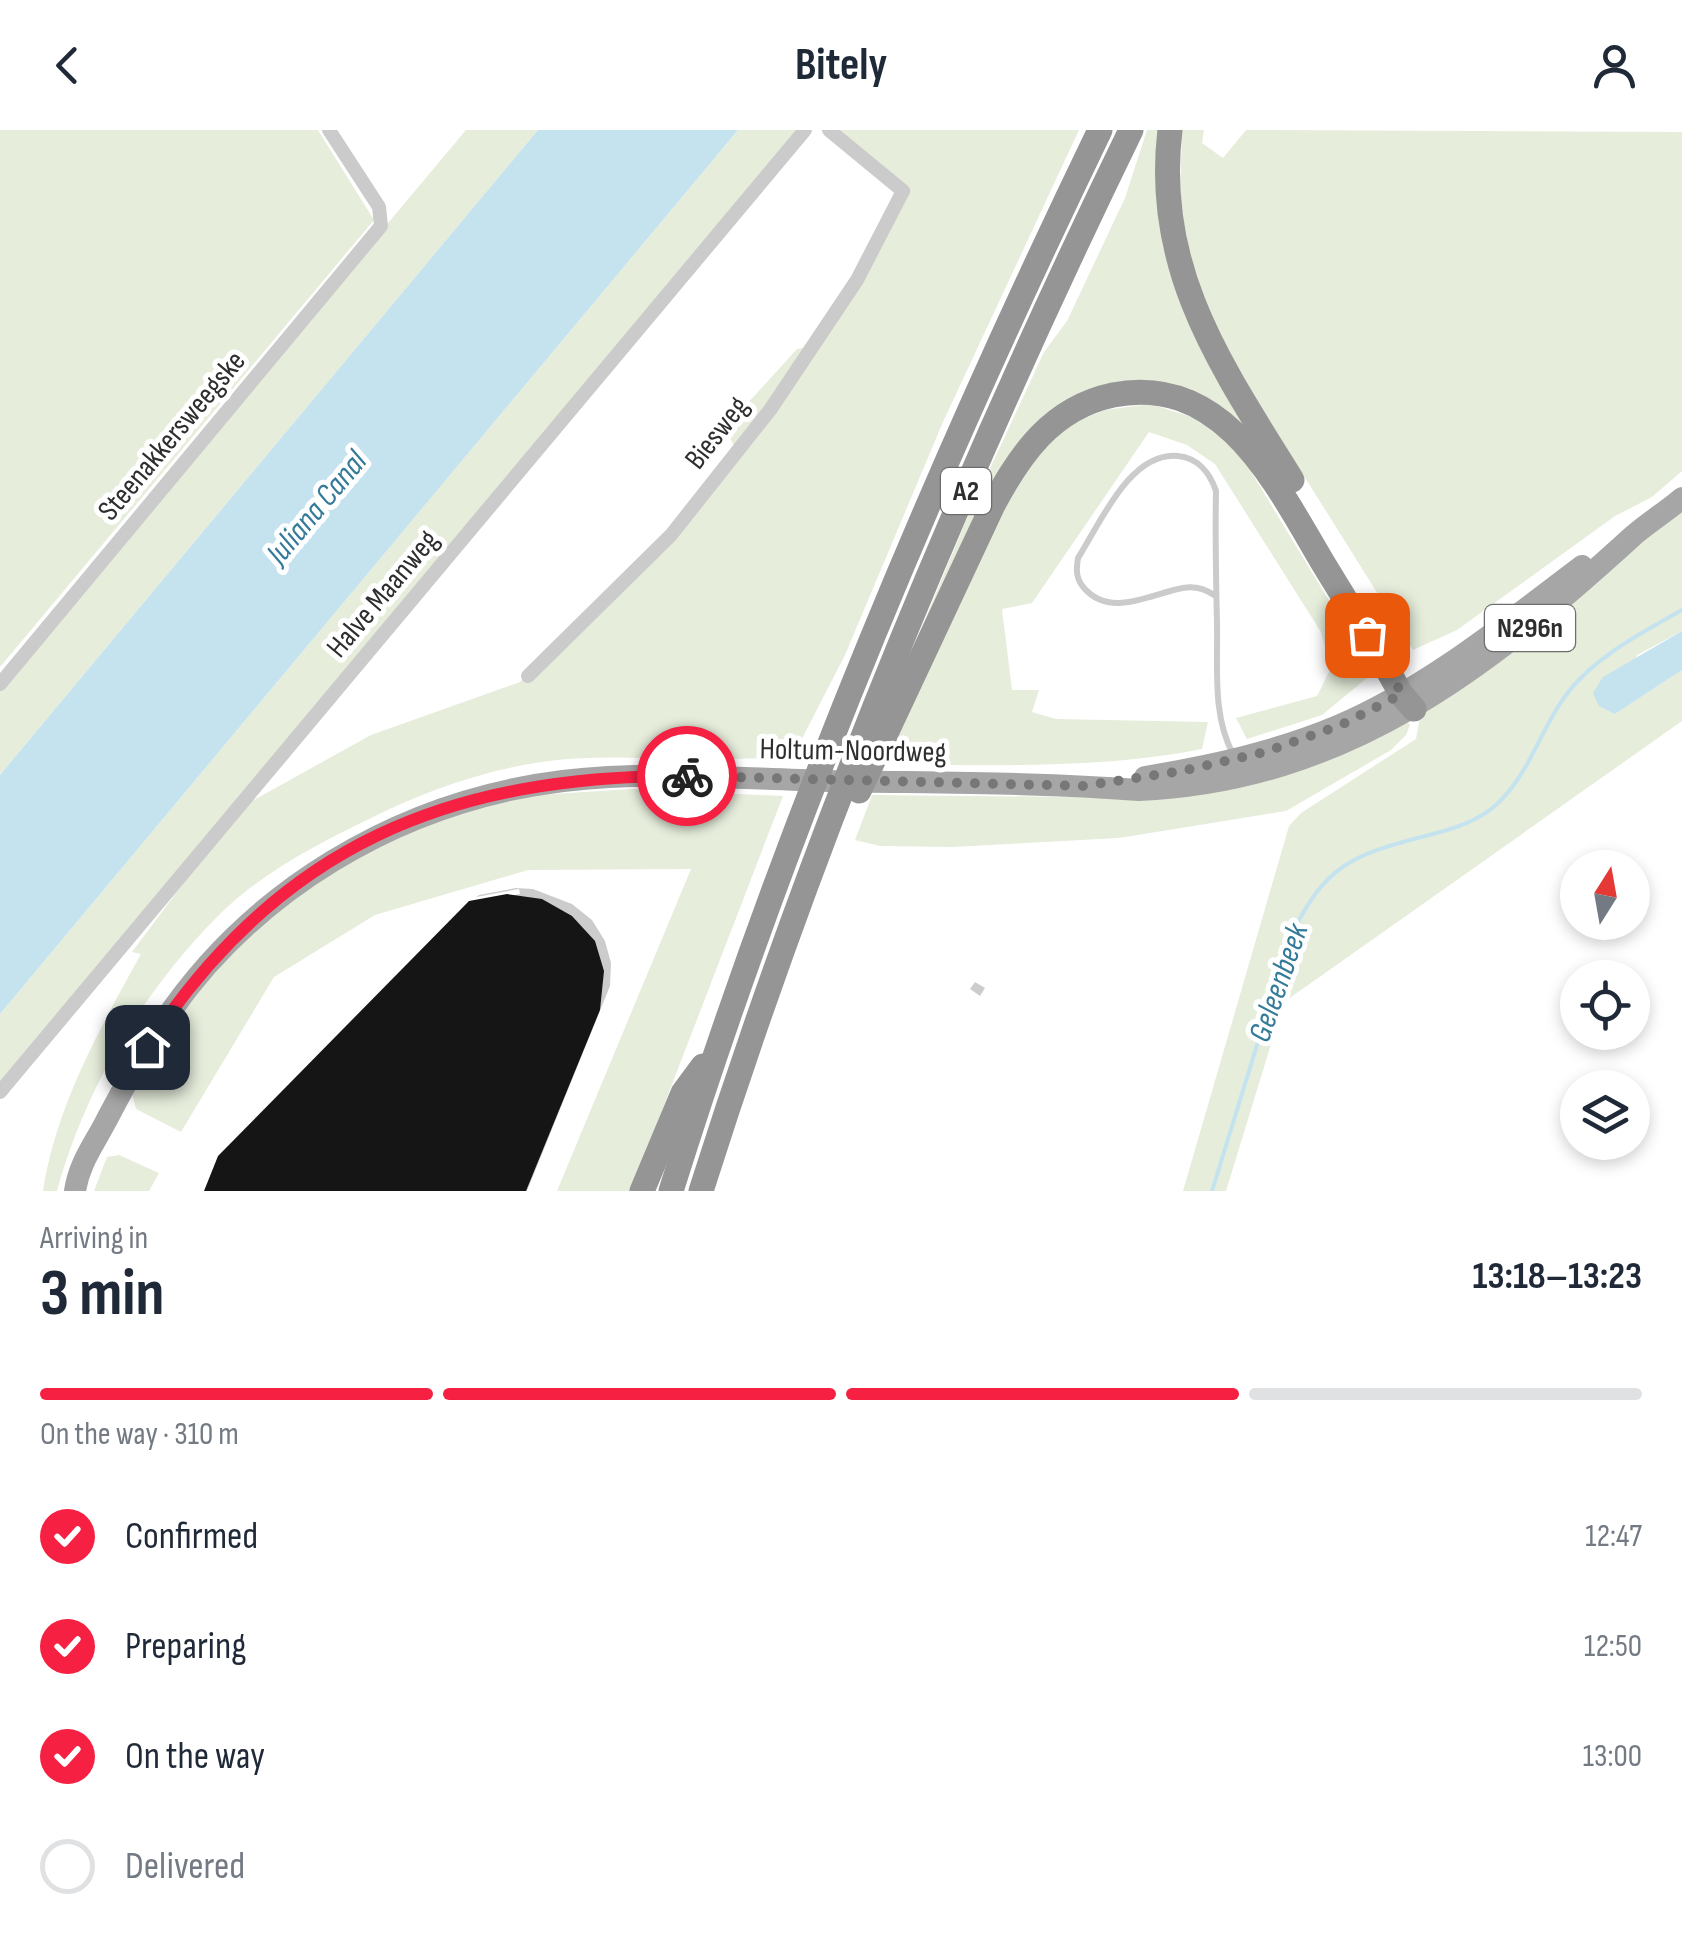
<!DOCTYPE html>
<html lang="en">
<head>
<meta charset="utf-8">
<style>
	:root { --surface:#fff; --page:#f6f6f7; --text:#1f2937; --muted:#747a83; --line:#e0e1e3; --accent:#f62042 }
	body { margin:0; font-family:"Sofia Sans Condensed",sans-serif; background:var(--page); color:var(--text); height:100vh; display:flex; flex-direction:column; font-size:38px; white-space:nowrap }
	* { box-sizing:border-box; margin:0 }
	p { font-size:32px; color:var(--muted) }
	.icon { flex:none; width:55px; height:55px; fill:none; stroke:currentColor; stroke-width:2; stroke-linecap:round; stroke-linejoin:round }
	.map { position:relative; height:1061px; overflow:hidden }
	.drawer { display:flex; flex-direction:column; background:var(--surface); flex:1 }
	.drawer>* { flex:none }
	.needle { width:65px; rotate:11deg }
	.tools { position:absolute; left:1560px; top:720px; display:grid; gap:20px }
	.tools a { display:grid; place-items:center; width:90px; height:90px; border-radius:50%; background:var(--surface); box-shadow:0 5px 15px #0003; font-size:50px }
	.pin { position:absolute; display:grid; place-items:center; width:85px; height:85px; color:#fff; margin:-42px; border-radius:20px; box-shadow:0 5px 15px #0006 }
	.courier { position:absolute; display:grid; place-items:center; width:100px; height:100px; margin:-50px; border:8px solid #f62042; border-radius:50%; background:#fff; color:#222; box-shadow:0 2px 12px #0007 }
	.headline em { font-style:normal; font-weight:700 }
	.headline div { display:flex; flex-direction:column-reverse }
	.headline { display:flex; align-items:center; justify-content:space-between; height:170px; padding:0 40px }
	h1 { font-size:65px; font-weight:700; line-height:75px }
	.bar { display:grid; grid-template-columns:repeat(4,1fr); gap:15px 10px; align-content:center; height:120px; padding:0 40px }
	.bar i { height:12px; border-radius:8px; background:var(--line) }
	.bar .on { background:var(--accent) }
	.bar p { grid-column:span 4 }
	ol { padding:0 40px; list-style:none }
	li { display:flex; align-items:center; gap:30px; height:110px }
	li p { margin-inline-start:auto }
	li .icon { padding:10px; border-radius:50%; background:var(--accent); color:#fff; stroke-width:4 }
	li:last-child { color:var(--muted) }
	li i { width:55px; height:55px; border:5px solid var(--line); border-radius:50% }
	header { display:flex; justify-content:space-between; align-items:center; height:130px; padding:0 40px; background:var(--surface); font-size:45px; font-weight:700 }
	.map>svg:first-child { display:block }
	.green { fill:#e6eddb }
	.water { fill:#c5e2ef }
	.shadow { fill:#0003 }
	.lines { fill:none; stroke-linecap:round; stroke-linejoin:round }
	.stream { stroke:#c5e2ef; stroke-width:4 }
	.building { fill:#151515 }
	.service { stroke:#cbcbcb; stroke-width:6 }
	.minor { stroke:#cbcbcb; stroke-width:14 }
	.primary { stroke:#a6a6a6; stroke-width:22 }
	.motorway { stroke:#959595; stroke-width:25 }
	.done { stroke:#777; stroke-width:10; stroke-dasharray:0 18 }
	.route { stroke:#f62042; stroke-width:12 }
	.labels { text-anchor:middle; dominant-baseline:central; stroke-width:10; stroke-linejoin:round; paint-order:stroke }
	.shield { fill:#fff; stroke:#6d6d6d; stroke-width:2.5 }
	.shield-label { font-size:28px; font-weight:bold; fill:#2e2e2e }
	.street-label { font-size:30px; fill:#2e2e2e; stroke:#fff }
	.water-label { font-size:32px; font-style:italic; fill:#347a99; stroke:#fff }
</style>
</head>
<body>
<header><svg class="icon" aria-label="back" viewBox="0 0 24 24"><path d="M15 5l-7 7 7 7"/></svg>Bitely<svg class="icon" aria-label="person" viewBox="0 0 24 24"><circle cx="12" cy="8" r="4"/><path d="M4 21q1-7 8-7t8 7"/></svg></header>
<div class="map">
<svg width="1682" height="1061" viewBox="0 0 1682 1061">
	<rect width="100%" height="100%" fill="#fff"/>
	<g class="green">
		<path d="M 0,0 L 318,0 L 374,90 L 0,537 Z"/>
		<path d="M 466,0 L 538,0 L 0,645 L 0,556 Z"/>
		<path d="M 738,0 L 804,0 L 243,676 L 371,605 L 520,552 L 657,417 L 734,316 L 725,298 L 797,219 L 811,216 L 882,96 L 896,57 L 831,0 L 1079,0 L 943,292 L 845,525 L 792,628 C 757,628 721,630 686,629 C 638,628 589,625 541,632 C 481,641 423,662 369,689 C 315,715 258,745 216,788 C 142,863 85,959 57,1061 L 43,1061 C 56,976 100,898 141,824 L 132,822 L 229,692 L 0,957 L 0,884 Z"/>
		<path d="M 1147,0 L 1165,0 L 1164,81 L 1277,349 L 1178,264 L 1052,286 L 896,559 L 968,386 L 1044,222 L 1067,191 L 1125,68 Z"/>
		<path d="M 1182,0 L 1204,0 L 1202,13 L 1223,28 L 1246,0 L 1682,2 L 1682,341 L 1652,367 L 1615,386 L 1457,500 L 1413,520 L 1232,231 L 1196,159 L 1180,70 Z"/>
		<path d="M 1150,274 L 1195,288 L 1219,304 L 1247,335 L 1373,543 L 1322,585 L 1247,609 L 1236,588 L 1317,566 L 1331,538 L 1321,502 L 1215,334 L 1187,315 L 1149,302 L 1032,473 L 1002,479 L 1012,560 L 1039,560 L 1032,582 L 1056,589 L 1208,592 L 1202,619 C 1107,638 1010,635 913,635 L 912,630 L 887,630 L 980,408 L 1033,330 L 1068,295 L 1105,280 Z"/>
		<path d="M 1682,380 L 1682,501 L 1637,525 L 1615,584 L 1682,540 L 1682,591 L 1284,872 L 1226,1061 L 1183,1061 L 1289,696 L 1301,683 L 1416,609 L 1420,587 L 1424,582 Z"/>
		<path d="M 1407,591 L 1410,595 L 1406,605 L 1391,620 L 1286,681 L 1119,708 L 953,717 L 880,716 L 855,710 L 872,665 L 1083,667 Z"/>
		<path d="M 630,659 L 783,666 L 631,1061 L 557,1061 L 691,739 L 528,740 L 375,785 L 274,847 L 181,1002 L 136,979 L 132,963 L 190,871 L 235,821 L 283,776 L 353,730 L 448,685 L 539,665 Z"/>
		<path d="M 119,1025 L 159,1043 L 149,1061 L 94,1061 L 107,1027 Z"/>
	</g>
	<g class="water">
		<path d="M 538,0 L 738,0 L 0,884 L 0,645 Z"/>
		<path d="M 1682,501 L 1682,540 L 1615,584 L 1599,576 L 1593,563 L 1603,547 Z"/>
	</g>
	<g class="shadow">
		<path d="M 516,758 L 533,759 L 572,774 L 592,790 L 605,811 L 611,833 L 610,856 L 527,1061 L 207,1061 L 470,773 L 520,764 L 519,759 L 476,767 L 479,765 Z"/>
		<path d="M 975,852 L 985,858 L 980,866 L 970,859 Z"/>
	</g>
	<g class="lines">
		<path class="stream" d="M 1212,1061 L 1290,808 C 1325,734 1352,725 1429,705 C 1453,699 1479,691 1497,674 C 1530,643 1540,600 1566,565 C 1593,528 1643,502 1682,480"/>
	</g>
	<path class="building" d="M 507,764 L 542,769 L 572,786 L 595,811 L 604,841 L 600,880 L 526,1061 L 204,1061 L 218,1026 L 469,771 Z"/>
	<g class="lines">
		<path class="service" d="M 1214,465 C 1205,459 1194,456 1183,458 C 1152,463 1111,489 1084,458 C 1076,449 1076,440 1078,428 C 1100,394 1130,321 1178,326 C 1198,328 1210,343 1216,361 C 1215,406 1216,450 1217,494 C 1218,537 1212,585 1233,624"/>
		<g class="minor">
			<path d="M 528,546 L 671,405 L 770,280 L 857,150 L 903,61 L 829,0"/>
			<path d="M 0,554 L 381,96 L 379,77 L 329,0"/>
			<path d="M 0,962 L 805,0"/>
		</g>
		<g class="primary">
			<path d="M 1145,647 C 1211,636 1276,622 1338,596 C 1427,558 1505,494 1582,436"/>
			<path d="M 75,1061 C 79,1034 93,1016 105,993 C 122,961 138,930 158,900 C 248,761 399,671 563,651 C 651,640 741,649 828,651 C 932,653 1035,652 1139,660 C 1345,651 1487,539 1634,405 C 1649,392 1667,381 1682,368"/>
		</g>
		<g class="motorway">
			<path d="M 1170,0 C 1153,140 1222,237 1292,350"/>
			<path d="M 859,661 L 993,375 C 1020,324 1052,278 1113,265 C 1224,243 1276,354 1323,433 C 1349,476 1377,519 1401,564 L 1414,579"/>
			<path d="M 642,1061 L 683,963 L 703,936"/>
			<path d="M 671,1061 C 785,697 934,343 1100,0"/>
			<path d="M 701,1061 C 816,698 964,343 1131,0"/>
		</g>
	</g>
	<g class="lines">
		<path class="done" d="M 687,646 L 1083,656 L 1182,641 L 1265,622 L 1341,595 L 1402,564 L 1367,505"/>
		<path class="route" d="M 147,917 C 279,714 451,645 687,646"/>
	</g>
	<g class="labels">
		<g class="shield">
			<rect x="941" y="338" width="50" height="46" rx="8"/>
			<rect x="1485" y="475" width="90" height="46" rx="8"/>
		</g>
		<g class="shield-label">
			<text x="966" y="361">A2</text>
			<text x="1530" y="498">N296n</text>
		</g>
		<g class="street-label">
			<text transform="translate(717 303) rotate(-52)">Biesweg</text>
			<text transform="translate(172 306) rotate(-50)">Steenakkersweegske</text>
			<text transform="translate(383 464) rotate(-50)">Halve Maanweg</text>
			<text transform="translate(853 621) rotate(1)">Holtum-Noordweg</text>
		</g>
		<g class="water-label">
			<text transform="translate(317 378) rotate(-50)">Juliana Canal</text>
			<text transform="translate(1279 853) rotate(-71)">Geleenbeek</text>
		</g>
	</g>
</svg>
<div class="tools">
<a><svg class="needle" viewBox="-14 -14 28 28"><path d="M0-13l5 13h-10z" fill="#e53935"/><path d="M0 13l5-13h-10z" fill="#747a83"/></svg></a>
<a><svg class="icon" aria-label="locate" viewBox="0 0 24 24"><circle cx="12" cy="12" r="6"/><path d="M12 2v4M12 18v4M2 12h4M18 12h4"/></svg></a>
<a><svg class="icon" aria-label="layers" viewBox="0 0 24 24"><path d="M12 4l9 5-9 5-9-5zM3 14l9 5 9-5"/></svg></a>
</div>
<div class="pin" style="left:1367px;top:505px;background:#ea580c"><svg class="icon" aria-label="bag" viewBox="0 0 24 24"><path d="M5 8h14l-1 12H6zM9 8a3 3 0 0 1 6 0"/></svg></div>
<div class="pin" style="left:147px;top:917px;background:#1f2937"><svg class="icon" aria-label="home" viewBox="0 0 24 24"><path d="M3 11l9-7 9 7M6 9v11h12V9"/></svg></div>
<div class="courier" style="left:687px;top:646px"><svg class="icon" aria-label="bike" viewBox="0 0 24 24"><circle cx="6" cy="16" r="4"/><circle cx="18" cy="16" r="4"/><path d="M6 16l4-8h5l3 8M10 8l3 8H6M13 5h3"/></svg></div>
</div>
<section class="drawer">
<div class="headline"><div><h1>3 min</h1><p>Arriving in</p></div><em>13:18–13:23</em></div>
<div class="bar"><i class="on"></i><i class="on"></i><i class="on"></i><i></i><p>On the way · 310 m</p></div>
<ol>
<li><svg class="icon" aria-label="check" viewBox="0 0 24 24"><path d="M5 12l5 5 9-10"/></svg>Confirmed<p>12:47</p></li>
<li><svg class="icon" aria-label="check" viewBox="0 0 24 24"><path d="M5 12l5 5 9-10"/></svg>Preparing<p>12:50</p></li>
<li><svg class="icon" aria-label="check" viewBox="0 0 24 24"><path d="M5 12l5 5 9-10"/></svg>On the way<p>13:00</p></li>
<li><i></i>Delivered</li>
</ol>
</section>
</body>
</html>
